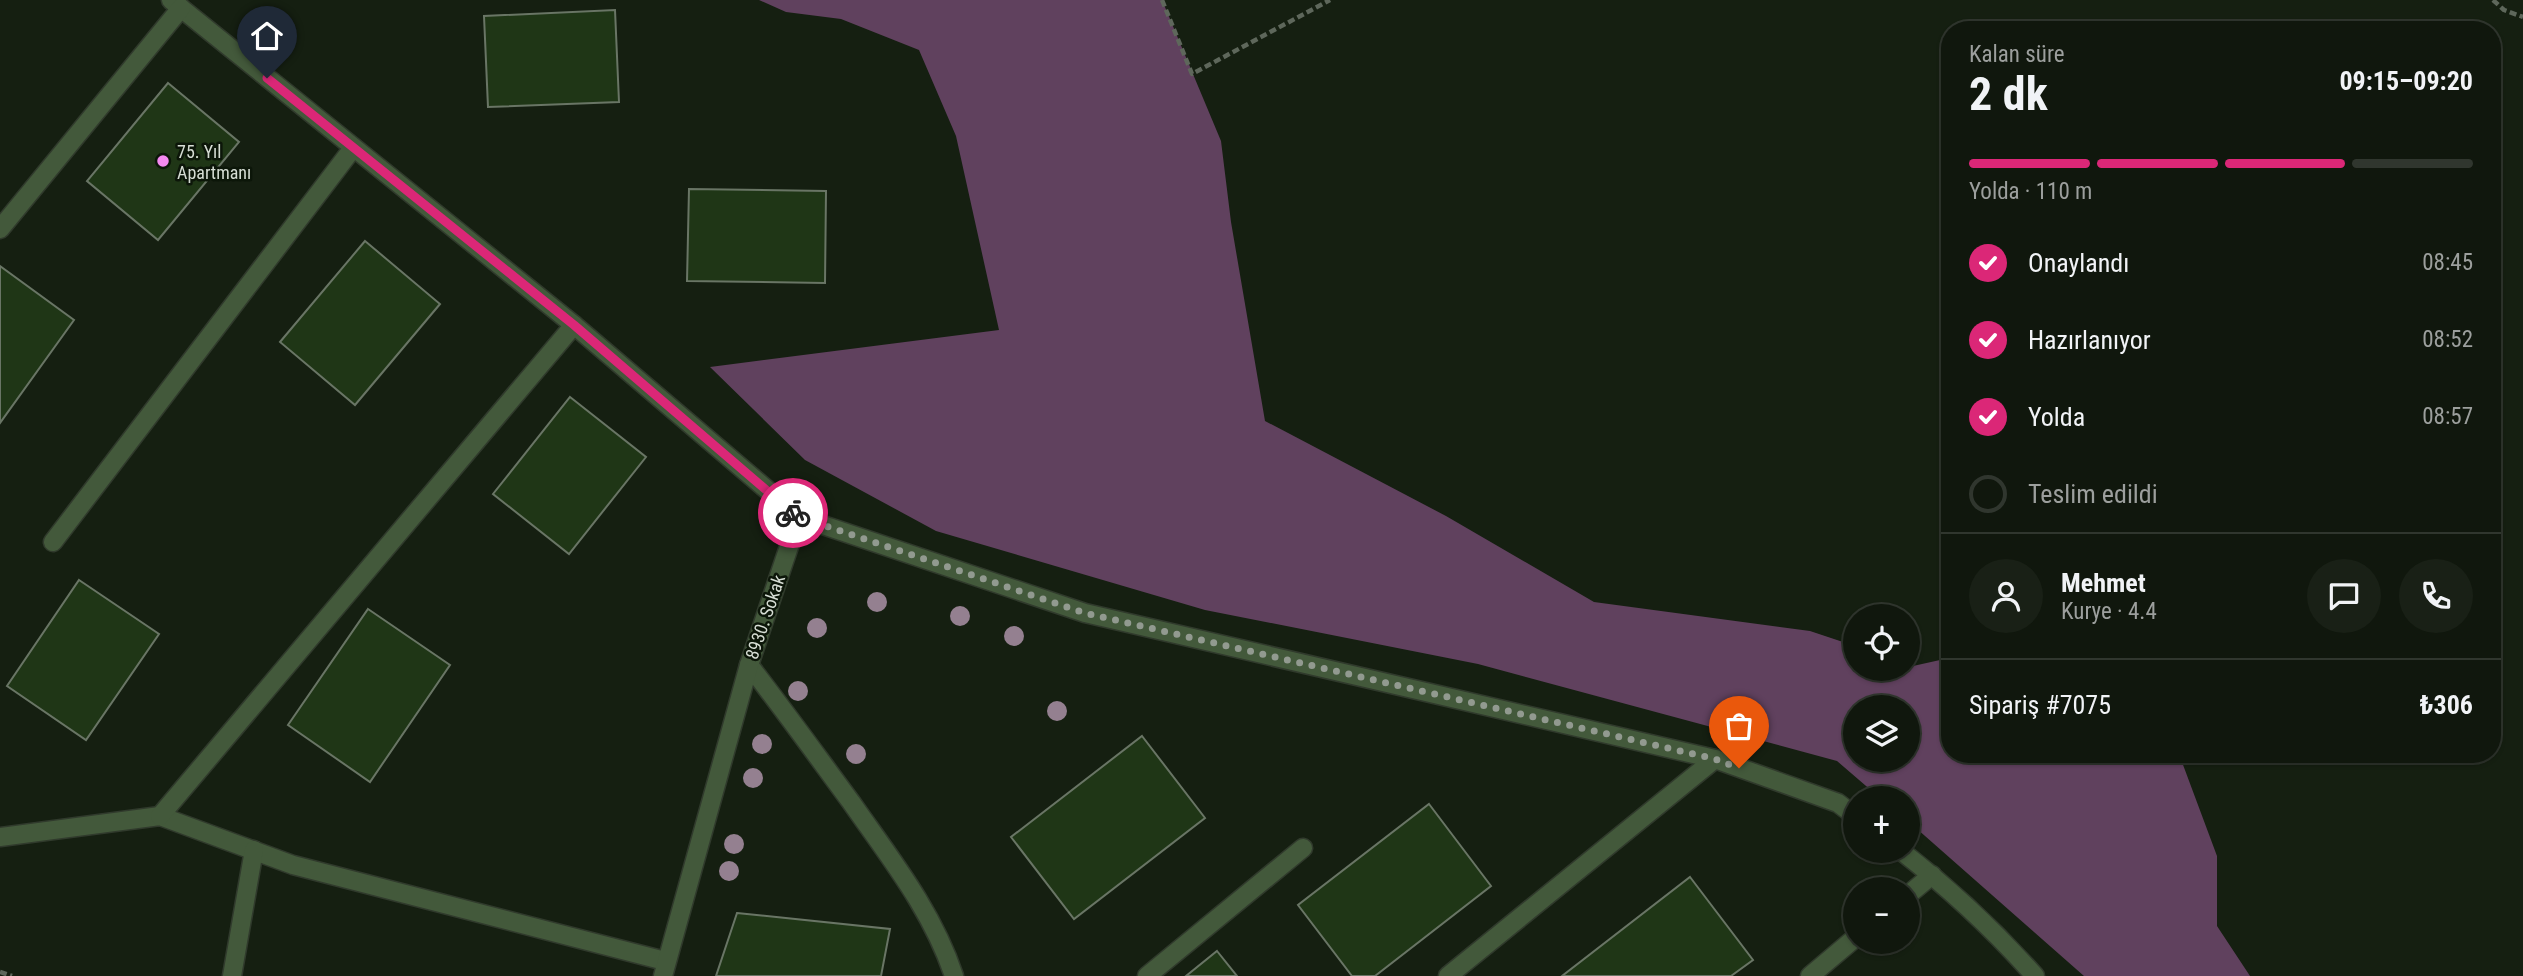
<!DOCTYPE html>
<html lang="tr">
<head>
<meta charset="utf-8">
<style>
	:root { --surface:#10170d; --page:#192016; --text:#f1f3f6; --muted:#9c9f9d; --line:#30362e; --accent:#db2777 }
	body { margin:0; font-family:"Roboto Condensed",sans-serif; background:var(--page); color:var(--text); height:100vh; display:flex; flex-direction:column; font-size:26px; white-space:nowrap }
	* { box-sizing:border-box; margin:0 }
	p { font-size:23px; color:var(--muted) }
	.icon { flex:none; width:38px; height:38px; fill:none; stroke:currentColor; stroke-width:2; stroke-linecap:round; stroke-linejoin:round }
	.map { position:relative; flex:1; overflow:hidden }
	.side { position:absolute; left:1941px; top:21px; width:560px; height:742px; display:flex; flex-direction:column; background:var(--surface); border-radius:28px; box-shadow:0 2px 5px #0004,0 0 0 2px var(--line) }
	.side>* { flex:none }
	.fabs { position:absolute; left:1843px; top:604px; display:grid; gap:14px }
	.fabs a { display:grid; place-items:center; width:77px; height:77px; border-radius:50%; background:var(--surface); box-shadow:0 2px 5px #0004,0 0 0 2px var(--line); font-size:35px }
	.pin { position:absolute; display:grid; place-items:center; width:60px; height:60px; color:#fff; margin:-72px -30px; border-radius:50% 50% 50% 0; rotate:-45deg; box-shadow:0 0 7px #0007 }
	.pin .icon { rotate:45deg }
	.courier { position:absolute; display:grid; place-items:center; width:70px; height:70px; margin:-35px; border:5px solid #db2777; border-radius:50%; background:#fff; color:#222; box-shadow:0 2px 9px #0007 }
	.head em { font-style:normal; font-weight:700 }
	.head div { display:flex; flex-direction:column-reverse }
	.head { display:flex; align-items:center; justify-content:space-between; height:119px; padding:0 28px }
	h1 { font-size:46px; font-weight:700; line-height:52px }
	.bar { display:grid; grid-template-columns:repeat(4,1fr); gap:10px 7px; align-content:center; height:84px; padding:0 28px }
	.bar i { height:9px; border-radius:5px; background:var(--line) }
	.bar .current { background:var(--accent) }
	.bar p { grid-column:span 4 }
	.line { display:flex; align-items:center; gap:18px; padding:0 28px; border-top:2px solid var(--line) }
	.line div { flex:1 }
	.round { display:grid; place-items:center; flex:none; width:74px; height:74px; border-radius:37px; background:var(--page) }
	ol { padding:0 28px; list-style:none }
	li { display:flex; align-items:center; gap:21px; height:77px }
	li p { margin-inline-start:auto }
	li .icon { padding:7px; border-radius:50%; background:var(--accent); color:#fff; stroke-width:4 }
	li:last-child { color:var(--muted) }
	li i { width:38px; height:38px; border:4px solid var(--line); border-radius:50% }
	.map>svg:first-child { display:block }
	.forest { fill:#60415e; fill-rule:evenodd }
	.building { fill:#1f3616; stroke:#697565; stroke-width:2 }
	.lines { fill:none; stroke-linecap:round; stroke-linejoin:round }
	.lane-casing { stroke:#303a2c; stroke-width:21 }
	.street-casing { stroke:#303a2c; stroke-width:21 }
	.path { stroke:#5e675b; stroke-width:4.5; stroke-dasharray:7 3.5; stroke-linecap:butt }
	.lane { stroke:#43593b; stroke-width:18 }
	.street { stroke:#43593b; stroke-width:18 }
	.tree { fill:#948090 }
	.done { stroke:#929a90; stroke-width:7; stroke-dasharray:0 12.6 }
	.route { stroke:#db2777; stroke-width:9 }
	.poi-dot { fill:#f489f0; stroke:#0c1609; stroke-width:2.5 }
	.labels { text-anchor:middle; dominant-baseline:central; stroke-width:5; stroke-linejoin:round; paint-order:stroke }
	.poi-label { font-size:18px; fill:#d6ddd4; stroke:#0c1609; text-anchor:start }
	.street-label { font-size:18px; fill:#d6ddd4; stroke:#0c1609 }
</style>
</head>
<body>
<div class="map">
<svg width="2523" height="976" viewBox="0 0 2523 976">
	<rect width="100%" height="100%" fill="#151f11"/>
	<path class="forest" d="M 759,0 L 1162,0 L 1221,141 L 1231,222 L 1265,421 L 1446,516 L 1594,602 L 1810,631 L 1855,646 L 1855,668 L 1908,668 L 1908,664 L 1913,666 L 1949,658 L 1950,754 L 2179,754 L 2217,856 L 2217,926 L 2250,976 L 2084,976 L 1908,821 L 1908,798 L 1880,798 L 1837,761 L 1478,664 L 1205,610 L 936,531 L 805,460 L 710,367 L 999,330 L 956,136 L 919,50 L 841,19 L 786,12 ZM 1855,707 L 1908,707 L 1908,760 L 1855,760 Z"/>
	<g class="building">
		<path d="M 615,10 L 619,102 L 488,107 L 484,16 Z"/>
		<path d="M 168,83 L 239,142 L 158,240 L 87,181 Z"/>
		<path d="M 689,189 L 826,191 L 825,283 L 687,281 Z"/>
		<path d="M 365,241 L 440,304 L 355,405 L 280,342 Z"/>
		<path d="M 0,266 L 74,320 L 0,423 Z"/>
		<path d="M 570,397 L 646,457 L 569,554 L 493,494 Z"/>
		<path d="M 79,580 L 159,634 L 86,740 L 7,686 Z"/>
		<path d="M 368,609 L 450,665 L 370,782 L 288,725 Z"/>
		<path d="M 1142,736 L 1205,818 L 1074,919 L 1011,837 Z"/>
		<path d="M 1429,804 L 1491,886 L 1375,976 L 1352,976 L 1298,905 Z"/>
		<path d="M 1690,877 L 1753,960 L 1731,976 L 1562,976 Z"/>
		<path d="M 737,913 L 890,929 L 881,976 L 716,976 Z"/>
		<path d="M 1217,951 L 1237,976 L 1186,976 Z"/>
	</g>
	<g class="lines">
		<g class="lane-casing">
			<g id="lane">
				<path d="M 749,665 C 784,710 817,756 851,802 C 890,858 932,910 954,976"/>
				<path d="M 0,837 L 160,816 L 293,865 L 665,961"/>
				<path d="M 232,976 L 254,850"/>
				<path d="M 1147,976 L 1303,848"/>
			</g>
		</g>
		<g class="street-casing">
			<g id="street">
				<path d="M 171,0 L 574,325 L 799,517 L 749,665 L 663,976"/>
				<path d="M 0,229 L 181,8"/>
				<path d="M 799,517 L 1085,613 L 1715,759 L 1838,803 L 1855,816"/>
				<path d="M 53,542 L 353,148"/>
				<path d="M 160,816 L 574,325"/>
				<path d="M 1900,850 C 1949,888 1994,930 2035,976"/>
				<path d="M 1908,895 L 1932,875"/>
				<path d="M 1448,976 L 1715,759"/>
				<path d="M 1810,976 L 1855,938"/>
			</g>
		</g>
		<g class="path">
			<path d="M 1162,0 L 1192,74 L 1330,0"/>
			<path d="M 2493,0 L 2504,10 L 2523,17"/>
			<path d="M 0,972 L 12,976"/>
		</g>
		<use href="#lane" class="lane"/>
		<use href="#street" class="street"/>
	</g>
	<g class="tree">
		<circle cx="877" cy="602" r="10"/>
		<circle cx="960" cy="616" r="10"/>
		<circle cx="817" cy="628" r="10"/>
		<circle cx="1014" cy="636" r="10"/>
		<circle cx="798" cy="691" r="10"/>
		<circle cx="1057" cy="711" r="10"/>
		<circle cx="762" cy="744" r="10"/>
		<circle cx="856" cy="754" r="10"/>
		<circle cx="753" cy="778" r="10"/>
		<circle cx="734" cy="844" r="10"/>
		<circle cx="729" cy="871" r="10"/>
	</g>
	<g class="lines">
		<path class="done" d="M 793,513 L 799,517 L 1085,613 L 1715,759 L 1739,768"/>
		<path class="route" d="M 267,78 L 574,325 L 793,513"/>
	</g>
	<circle class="poi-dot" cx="163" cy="161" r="7"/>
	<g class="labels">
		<g class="poi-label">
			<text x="177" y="151">75. Yıl<tspan x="177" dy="21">Apartmanı</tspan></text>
		</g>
		<g class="street-label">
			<text transform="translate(765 617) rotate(-71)">8930. Sokak</text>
		</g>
	</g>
</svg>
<div class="fabs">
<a><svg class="icon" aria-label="locate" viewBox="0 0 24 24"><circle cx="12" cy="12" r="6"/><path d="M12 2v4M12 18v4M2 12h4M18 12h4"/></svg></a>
<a><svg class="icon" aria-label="layers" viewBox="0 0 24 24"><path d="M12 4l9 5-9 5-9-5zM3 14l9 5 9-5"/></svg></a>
<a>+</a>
<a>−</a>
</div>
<div class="pin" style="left:1739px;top:768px;background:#ea580c"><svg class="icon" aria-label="bag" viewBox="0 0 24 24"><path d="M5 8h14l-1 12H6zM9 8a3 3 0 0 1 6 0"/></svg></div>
<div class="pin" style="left:267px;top:78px;background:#1f2937"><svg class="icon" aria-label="home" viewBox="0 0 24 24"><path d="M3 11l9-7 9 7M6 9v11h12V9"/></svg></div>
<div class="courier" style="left:793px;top:513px"><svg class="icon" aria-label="bike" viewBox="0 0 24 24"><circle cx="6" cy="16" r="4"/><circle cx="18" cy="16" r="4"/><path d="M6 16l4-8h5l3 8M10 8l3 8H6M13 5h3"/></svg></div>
<section class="side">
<div class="head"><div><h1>2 dk</h1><p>Kalan süre</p></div><em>09:15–09:20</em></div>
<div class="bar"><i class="current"></i><i class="current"></i><i class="current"></i><i></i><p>Yolda · 110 m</p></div>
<ol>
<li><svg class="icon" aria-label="check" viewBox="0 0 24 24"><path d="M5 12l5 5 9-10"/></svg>Onaylandı<p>08:45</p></li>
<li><svg class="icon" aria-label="check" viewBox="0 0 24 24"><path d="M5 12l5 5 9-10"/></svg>Hazırlanıyor<p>08:52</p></li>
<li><svg class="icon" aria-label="check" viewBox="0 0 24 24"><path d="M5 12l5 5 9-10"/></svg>Yolda<p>08:57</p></li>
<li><i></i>Teslim edildi</li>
</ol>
<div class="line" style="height:126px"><a class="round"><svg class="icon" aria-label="person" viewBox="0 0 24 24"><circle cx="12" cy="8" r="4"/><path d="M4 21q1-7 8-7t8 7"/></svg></a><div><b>Mehmet</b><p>Kurye · 4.4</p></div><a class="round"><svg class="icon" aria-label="chat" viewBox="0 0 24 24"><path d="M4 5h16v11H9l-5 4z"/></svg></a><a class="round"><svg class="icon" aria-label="phone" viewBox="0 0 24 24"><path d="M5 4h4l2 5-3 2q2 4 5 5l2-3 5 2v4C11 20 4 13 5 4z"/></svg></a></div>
<div class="line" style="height:91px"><div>Sipariş #7075</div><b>₺306</b></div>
</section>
</div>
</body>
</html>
